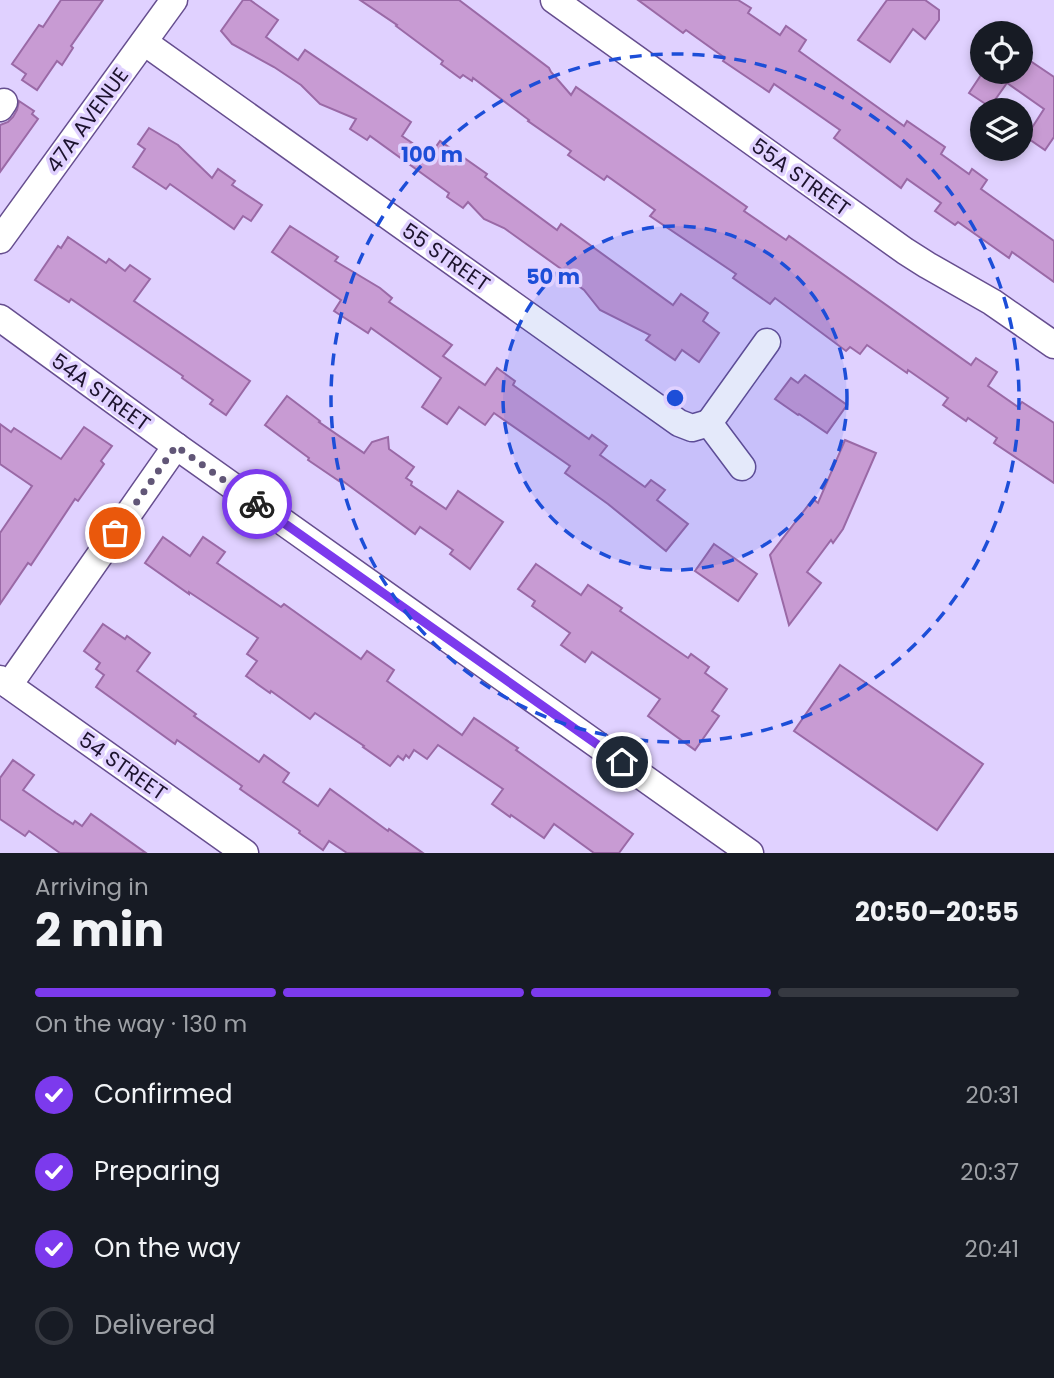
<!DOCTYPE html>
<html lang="en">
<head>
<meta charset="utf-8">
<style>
	:root { --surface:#171b24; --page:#242831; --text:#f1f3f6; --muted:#9ea1a6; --line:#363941; --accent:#7c3aed }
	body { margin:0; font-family:Poppins,sans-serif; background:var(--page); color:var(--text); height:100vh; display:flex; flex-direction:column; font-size:26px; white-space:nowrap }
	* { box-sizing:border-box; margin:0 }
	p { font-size:23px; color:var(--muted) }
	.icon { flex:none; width:38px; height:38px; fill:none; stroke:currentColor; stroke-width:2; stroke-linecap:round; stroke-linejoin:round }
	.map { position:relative; height:853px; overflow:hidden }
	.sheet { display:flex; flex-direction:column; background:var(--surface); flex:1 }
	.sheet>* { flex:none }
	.tools { position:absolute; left:970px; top:21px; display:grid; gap:14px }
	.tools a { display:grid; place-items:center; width:63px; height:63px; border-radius:50%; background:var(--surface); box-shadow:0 4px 10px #0003; font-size:35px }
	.pin { position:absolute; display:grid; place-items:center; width:60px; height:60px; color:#fff; margin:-30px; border:4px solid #fff; border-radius:50%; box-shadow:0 2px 7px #0007 }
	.courier { position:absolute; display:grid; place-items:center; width:70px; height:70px; margin:-35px; border:5px solid #7c3aed; border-radius:50%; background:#fff; color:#222; box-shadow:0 2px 9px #0007 }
	.head em { font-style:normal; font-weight:700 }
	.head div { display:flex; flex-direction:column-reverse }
	.head { display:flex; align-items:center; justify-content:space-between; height:119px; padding:0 35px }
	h1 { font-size:46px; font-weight:700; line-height:52px }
	.bar { display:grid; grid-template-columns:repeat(4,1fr); gap:10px 7px; align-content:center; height:84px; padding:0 35px }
	.bar i { height:9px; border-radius:5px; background:var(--line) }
	.bar .active { background:var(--accent) }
	.bar p { grid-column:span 4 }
	ol { padding:0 35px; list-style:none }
	li { display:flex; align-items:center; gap:21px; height:77px }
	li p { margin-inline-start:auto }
	li .icon { padding:7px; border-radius:50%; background:var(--accent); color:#fff; stroke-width:4 }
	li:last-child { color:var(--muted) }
	li i { width:38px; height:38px; border:4px solid var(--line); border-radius:50% }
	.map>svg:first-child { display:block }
	.building { fill:#c89bd3; stroke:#9a69a6; stroke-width:2 }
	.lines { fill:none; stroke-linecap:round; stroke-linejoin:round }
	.minor-casing { stroke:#664e8f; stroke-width:29 }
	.minor { stroke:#fff; stroke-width:26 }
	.done { stroke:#615677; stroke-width:7; stroke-dasharray:0 12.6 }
	.route { stroke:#7c3aed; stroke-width:9 }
	.ring { fill:none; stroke:#1d4ed8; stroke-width:3.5; stroke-dasharray:12 9 }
	.labels { text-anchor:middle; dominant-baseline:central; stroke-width:7; stroke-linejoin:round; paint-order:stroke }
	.street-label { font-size:21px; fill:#1d132e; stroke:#e0d1ff }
	.centre { fill:#1d4ed8; stroke:#e0d1ff; stroke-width:3.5 }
	.ring-label { font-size:21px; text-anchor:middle; font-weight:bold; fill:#1d4ed8; stroke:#e0d1ff; stroke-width:7; stroke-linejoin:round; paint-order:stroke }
</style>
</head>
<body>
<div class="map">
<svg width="1054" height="853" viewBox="0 0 1054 853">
	<rect width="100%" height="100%" fill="#e0d1ff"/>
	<g class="building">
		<path d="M 61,0 L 103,0 L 71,46 L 73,48 L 62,65 L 57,61 L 37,90 L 22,80 L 26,74 L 12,64 L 39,25 L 43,27 Z"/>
		<path d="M 243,0 L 250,0 L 278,20 L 266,37 L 298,60 L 305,50 L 411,122 L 402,136 L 430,155 L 440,141 L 487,174 L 485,177 L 557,230 L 561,224 L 673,305 L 681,294 L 708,313 L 703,321 L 719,333 L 699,362 L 682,350 L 675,360 L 646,340 L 650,335 L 600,310 L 584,290 L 562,274 L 564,271 L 504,228 L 484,219 L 468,202 L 463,208 L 447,197 L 449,193 L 370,136 L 367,140 L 350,129 L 356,119 L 320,104 L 301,85 L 274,67 L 232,44 L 221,31 Z"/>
		<path d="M 360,0 L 459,0 L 549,68 L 551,72 L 571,95 L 576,87 L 747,207 L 744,211 L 786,240 L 789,236 L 971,365 L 976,358 L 997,372 L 988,386 L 1018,407 L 1022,402 L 1054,423 L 1054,483 L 994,443 L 997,438 L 968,418 L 966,421 L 943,405 L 948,398 L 908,370 L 907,373 L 867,345 L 860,354 L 850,347 L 846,351 L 775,298 L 770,304 L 733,278 L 736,274 L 650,216 L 655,210 L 607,176 L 604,180 L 568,155 L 571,151 L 528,121 L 529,120 L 473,78 L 472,81 L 463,75 L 460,78 L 441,64 L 443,61 L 396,26 L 397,25 Z"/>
		<path d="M 638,0 L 738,0 L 751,8 L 748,13 L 780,35 L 786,26 L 806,40 L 799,51 L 904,126 L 907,121 L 945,147 L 941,154 L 969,174 L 972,169 L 987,180 L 981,189 L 1054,241 L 1054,282 L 1012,252 L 1009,258 L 958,222 L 955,225 L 935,211 L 941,203 L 907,179 L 901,188 L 834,138 L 840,130 L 774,84 L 769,92 L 723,61 L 725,58 L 686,30 L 683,33 Z"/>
		<path d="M 887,0 L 925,0 L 939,10 L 939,20 L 925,39 L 913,29 L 890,62 L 858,40 Z"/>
		<path d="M 1020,54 L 1054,77 L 1054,137 L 1045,150 L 1026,137 L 1044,109 L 1007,83 L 990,107 L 969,93 L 983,72 L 1020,72 Z"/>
		<path d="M 19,101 L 34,111 L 32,114 L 38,119 L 0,172 L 0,125 L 8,122 L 13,117 L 17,110 Z"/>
		<path d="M 149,128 L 178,145 L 212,178 L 218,169 L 235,181 L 232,185 L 262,205 L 251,221 L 243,216 L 234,229 L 170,184 L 166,189 L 133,167 L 145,149 L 138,144 Z"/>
		<path d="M 290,226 L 338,257 L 335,261 L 380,288 L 392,298 L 389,302 L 452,345 L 443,356 L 485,385 L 497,368 L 515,381 L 513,385 L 589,439 L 592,435 L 607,446 L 600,455 L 645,487 L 651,480 L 665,490 L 657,500 L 688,524 L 666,551 L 608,504 L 565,473 L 570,466 L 494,413 L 485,425 L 459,407 L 447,424 L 422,407 L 441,378 L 371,328 L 368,333 L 334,311 L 341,300 L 272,252 Z"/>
		<path d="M 68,237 L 106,263 L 109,259 L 125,271 L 130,265 L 150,279 L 134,301 L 250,381 L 226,415 L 210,404 L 213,400 L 182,378 L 183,376 L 71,299 L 69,302 L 35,280 L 58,246 L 61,248 Z"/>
		<path d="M 805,375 L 847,405 L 827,433 L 799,414 L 798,415 L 775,399 L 791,378 L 798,383 Z"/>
		<path d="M 287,396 L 320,421 L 319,422 L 364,453 L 372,442 L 388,437 L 389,449 L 414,467 L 406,478 L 412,482 L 411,485 L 446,509 L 458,491 L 503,522 L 470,569 L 450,554 L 453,550 L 420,527 L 415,534 L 340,479 L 339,481 L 308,460 L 309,458 L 265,425 Z"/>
		<path d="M 0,424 L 11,432 L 14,428 L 61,459 L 84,427 L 112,446 L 101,461 L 104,464 L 78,501 L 75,499 L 31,565 L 28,563 L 0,604 L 0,533 L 32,486 L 0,464 Z"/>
		<path d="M 845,440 L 876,453 L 843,529 L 833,543 L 831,540 L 807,572 L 821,583 L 789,625 L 770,555 L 813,499 L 818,503 Z"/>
		<path d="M 163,537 L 190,556 L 203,537 L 225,552 L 217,563 L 281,607 L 284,604 L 361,659 L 367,651 L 394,670 L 387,681 L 462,735 L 474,718 L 518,748 L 516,750 L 633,834 L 619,853 L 594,853 L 554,824 L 544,838 L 511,815 L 510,817 L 492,804 L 503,789 L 438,745 L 427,759 L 414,750 L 409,758 L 406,755 L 403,760 L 398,756 L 390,766 L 363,747 L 364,746 L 315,713 L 310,719 L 271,691 L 270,693 L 246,676 L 257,661 L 247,654 L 258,638 L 189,592 L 189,594 L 145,563 Z"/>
		<path d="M 714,544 L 757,574 L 738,601 L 695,571 Z"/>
		<path d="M 536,564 L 581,595 L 588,585 L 622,608 L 620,611 L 688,658 L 691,654 L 709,667 L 705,673 L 727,689 L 712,711 L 719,716 L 695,750 L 648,716 L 660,699 L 592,652 L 585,662 L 561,645 L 570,633 L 532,606 L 535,601 L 518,589 Z"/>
		<path d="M 103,624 L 125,639 L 127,636 L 150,653 L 137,671 L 196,714 L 194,716 L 259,762 L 264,755 L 289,773 L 283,782 L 318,806 L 330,789 L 388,831 L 389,829 L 423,853 L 347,853 L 329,841 L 323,850 L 299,833 L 300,831 L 240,789 L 242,786 L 177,740 L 175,744 L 96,687 L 104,675 L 96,669 L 100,663 L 84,651 Z"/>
		<path d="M 840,665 L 983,764 L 937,830 L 794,731 Z"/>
		<path d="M 13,760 L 34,775 L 23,790 L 56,813 L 73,824 L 75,821 L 82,826 L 91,814 L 146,853 L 60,853 L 29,831 L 25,836 L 0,819 L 0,778 Z"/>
	</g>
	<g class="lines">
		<g class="minor-casing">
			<g id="minor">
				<path d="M 554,0 L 905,251 L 927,265 L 992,302 L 1054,345"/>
				<path d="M 144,42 L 679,423 L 692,428 L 709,423"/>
				<path d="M 0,108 L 4,102"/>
				<path d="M 0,240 L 174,0"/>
				<path d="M 0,318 L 176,446 L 750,853"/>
				<path d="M 709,423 L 767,342"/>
				<path d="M 709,423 L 742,467"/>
				<path d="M 0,679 L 245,853"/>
				<path d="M 9,685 L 176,446"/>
			</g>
		</g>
		<use href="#minor" class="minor"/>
	</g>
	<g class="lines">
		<path class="done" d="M 115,533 L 176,446 L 257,504"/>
		<path class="route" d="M 257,504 L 622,762"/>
	</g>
	<circle cx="675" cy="398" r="172" fill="#1d4ed8" fill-opacity=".12"/>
	<g class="ring">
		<circle cx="675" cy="398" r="172"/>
		<circle cx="675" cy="398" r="344"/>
	</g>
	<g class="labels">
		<g class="street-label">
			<text transform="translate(87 120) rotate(-54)">47A AVENUE</text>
			<text transform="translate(801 177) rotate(36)">55A STREET</text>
			<text transform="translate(446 257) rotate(35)">55 STREET</text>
			<text transform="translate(101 392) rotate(36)">54A STREET</text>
			<text transform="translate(123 766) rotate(35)">54 STREET</text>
		</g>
	</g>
	<circle cx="675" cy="398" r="10" class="centre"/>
	<g class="ring-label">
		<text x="432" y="162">100 m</text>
		<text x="553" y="284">50 m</text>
	</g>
</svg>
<div class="tools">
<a><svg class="icon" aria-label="locate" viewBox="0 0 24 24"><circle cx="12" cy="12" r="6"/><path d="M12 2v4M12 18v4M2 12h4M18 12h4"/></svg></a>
<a><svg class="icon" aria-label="layers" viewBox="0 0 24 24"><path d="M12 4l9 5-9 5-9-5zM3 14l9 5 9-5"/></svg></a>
</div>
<div class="pin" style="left:115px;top:533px;background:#ea580c"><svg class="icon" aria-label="bag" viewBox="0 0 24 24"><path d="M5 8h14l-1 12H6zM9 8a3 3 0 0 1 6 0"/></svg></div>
<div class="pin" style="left:622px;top:762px;background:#1f2937"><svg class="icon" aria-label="home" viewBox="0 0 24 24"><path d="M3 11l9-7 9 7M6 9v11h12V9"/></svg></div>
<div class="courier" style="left:257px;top:504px"><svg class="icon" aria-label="bike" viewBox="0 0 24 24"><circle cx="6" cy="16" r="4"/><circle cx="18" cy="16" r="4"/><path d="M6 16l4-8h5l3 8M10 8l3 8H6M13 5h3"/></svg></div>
</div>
<section class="sheet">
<div class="head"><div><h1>2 min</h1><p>Arriving in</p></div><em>20:50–20:55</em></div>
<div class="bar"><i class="active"></i><i class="active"></i><i class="active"></i><i></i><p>On the way · 130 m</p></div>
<ol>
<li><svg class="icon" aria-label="check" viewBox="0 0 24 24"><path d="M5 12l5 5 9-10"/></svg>Confirmed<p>20:31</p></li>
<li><svg class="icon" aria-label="check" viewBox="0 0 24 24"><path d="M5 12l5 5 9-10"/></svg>Preparing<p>20:37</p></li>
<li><svg class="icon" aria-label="check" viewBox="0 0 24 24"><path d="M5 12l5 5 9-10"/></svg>On the way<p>20:41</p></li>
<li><i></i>Delivered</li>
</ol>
</section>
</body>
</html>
